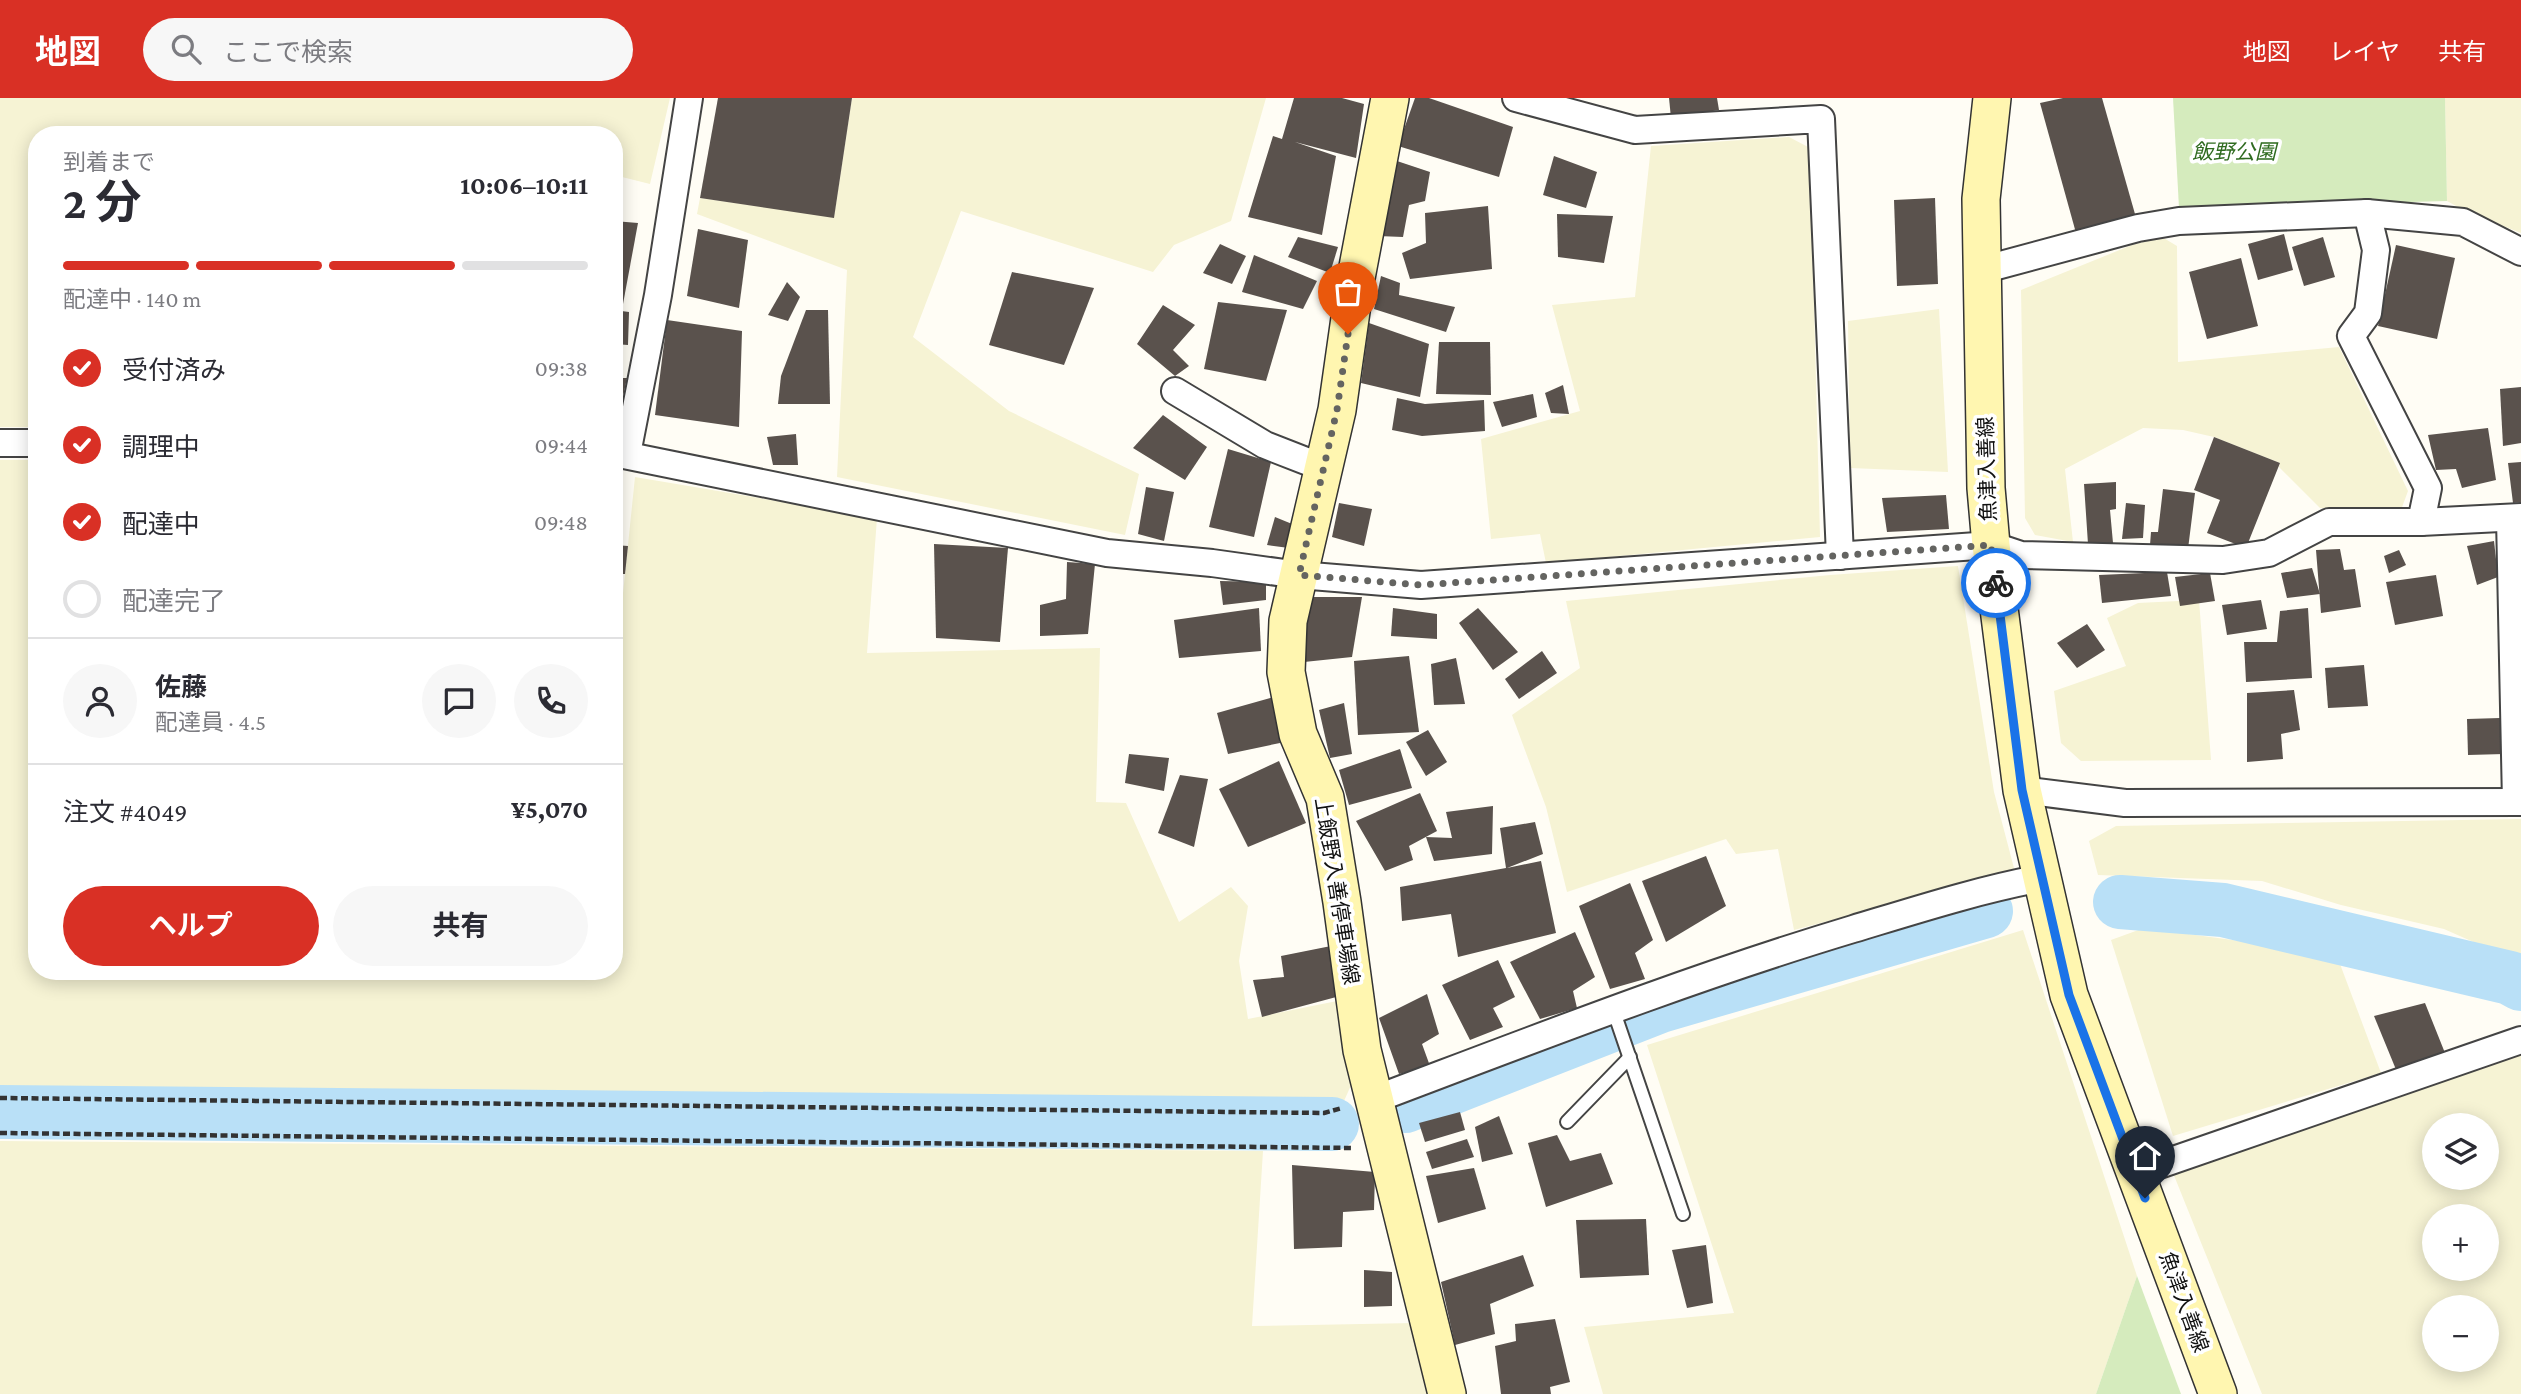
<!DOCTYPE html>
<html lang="ja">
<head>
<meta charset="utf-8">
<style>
	:root { --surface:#fff; --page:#f7f7f7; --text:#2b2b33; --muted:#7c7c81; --line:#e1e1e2; --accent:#d93025 }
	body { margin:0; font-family:"Crimson Pro","Noto Sans JP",serif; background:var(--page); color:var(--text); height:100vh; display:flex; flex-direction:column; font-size:26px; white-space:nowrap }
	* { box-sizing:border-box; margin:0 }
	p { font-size:23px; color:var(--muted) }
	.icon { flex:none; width:38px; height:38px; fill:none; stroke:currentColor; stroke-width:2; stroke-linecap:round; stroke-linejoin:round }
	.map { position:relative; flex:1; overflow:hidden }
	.details { position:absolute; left:28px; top:28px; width:595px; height:854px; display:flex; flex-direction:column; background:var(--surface); border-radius:28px; box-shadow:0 4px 18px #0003 }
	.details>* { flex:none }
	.buttons { position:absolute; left:2422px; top:1015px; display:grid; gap:14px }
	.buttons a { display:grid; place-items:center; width:77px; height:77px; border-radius:50%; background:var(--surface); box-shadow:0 4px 18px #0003; font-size:35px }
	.pin { position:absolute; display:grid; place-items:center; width:60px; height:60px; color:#fff; margin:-72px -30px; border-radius:50% 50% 50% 0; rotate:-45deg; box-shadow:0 0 7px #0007 }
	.pin .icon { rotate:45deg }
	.courier { position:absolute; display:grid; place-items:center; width:70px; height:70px; margin:-35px; border:5px solid #1a73e8; border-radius:50%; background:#fff; color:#222; box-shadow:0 2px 9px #0007 }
	.overview em { font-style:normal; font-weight:700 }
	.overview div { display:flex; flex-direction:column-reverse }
	.overview { display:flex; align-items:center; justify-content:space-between; height:119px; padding:0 35px }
	h1 { font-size:46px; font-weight:700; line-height:52px }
	.bar { display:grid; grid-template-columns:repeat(4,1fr); gap:10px 7px; align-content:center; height:84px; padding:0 35px }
	.bar i { height:9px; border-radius:5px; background:var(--line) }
	.bar .active { background:var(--accent) }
	.bar p { grid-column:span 4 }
	.line { display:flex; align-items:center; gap:18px; padding:0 35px; border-top:2px solid var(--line) }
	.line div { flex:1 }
	.round { display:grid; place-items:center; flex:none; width:74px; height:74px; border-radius:37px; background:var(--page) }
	ol { padding:0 35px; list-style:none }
	li { display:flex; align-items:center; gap:21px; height:77px }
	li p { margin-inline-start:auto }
	li .icon { padding:7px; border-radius:50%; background:var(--accent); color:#fff; stroke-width:4 }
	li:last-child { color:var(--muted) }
	li i { width:38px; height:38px; border:4px solid var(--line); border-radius:50% }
	.primary-button { display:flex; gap:14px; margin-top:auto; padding:14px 35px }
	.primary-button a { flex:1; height:80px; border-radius:42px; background:var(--accent); color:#fff; font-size:28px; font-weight:700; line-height:80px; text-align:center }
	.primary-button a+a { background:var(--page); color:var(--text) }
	header { display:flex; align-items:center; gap:42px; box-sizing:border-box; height:98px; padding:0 35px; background:var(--accent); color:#fff }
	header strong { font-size:33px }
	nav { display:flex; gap:38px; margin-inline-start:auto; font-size:24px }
	.search { width:490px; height:63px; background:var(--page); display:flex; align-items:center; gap:18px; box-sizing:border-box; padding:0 24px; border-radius:38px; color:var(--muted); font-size:26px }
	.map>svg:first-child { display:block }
	.farmland { fill:#f6f3d4; fill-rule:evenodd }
	.green { fill:#d5ebbd }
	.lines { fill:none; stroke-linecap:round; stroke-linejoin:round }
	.river { stroke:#b9e0f7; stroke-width:54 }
	.building { fill:#5a524d }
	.service-casing { stroke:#444; stroke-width:16 }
	.minor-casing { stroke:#444; stroke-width:30 }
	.secondary-casing { stroke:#333; stroke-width:40 }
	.path { stroke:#333; stroke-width:4.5; stroke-dasharray:7 3.5; stroke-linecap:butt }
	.service { stroke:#fff; stroke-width:12 }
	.minor { stroke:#fff; stroke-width:26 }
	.secondary { stroke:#fff6b0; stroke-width:37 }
	.done { stroke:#646461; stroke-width:7; stroke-dasharray:0 12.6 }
	.route { stroke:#1a73e8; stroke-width:9 }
	.labels { text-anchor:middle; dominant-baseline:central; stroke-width:7; stroke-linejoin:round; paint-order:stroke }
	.park-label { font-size:21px; font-style:italic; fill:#2f6b1f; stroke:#fff }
	.street-label { font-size:21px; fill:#111; stroke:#fff }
</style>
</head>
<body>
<header>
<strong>地図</strong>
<div class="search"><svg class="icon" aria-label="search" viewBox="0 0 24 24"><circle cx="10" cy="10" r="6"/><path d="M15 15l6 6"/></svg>ここで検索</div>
<nav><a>地図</a><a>レイヤ</a><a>共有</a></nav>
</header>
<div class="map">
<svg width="2521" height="1296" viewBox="0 0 2521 1296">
	<rect width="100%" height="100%" fill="#fffdf5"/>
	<g class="farmland">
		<path d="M 0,0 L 670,0 L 650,86 L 614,77 L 614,37 L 37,37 L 37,329 L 0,329 Z"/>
		<path d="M 852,0 L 1266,0 L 1231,123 L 1174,147 L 1153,174 L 961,113 L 913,239 L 1009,313 L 1139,376 L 1125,437 L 837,379 L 847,172 L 697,116 L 700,100 L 834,119 Z"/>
		<path d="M 2445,0 L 2521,0 L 2521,135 L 2467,114 L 2447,103 Z"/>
		<path d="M 1789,39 L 1810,50 L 1820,439 L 1546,465 L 1540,436 L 1491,441 L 1481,341 L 1580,313 L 1552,207 L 1635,199 L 1651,48 Z"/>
		<path d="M 2162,139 L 2177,148 L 2178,264 L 2339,249 L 2408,393 L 2401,412 L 2320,410 L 2279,369 L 2280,365 L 2214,339 L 2183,332 L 2143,330 L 2065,371 L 2073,444 L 2035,437 L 2025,420 L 2021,192 L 2132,147 Z"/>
		<path d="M 1939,211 L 1948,374 L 1850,370 L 1848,223 Z"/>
		<path d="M 0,362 L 37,362 L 37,873 L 614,873 L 614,505 L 622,505 L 635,379 L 877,420 L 867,555 L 1100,550 L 1096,704 L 1126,705 L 1179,824 L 1231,789 L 1248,808 L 1239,863 L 1248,921 L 1337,903 L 1356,976 L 1344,1003 L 0,989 Z"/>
		<path d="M 1958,468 L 1994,694 L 2015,774 L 1794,832 L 1778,751 L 1736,756 L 1726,741 L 1567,794 L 1546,709 L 1512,617 L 1580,570 L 1566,503 L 1830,477 Z"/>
		<path d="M 2199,502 L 2211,662 L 2081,663 L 2061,645 L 2054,593 L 2126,568 L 2107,520 L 2138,505 Z"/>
		<path d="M 2521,721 L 2521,865 L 2444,831 L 2341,807 L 2262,783 L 2098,777 L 2089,743 L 2116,728 Z"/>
		<path d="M 2144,830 L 2262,846 L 2340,866 L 2381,975 L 2173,1038 L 2111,842 Z"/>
		<path d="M 2023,832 L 2137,1178 L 2096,1296 L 1603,1296 L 1584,1229 L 1734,1215 L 1647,947 Z"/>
		<path d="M 2521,952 L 2521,1296 L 2262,1296 L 2173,1075 ZM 2434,1027 L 2487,1027 L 2487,1080 L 2434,1080 ZM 2434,1118 L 2487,1118 L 2487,1171 L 2434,1171 ZM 2434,1209 L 2487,1209 L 2487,1262 L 2434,1262 Z"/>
		<path d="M 0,1043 L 1263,1053 L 1252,1228 L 1414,1225 L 1432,1296 L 0,1296 Z"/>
	</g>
	<g class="green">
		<path d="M 2173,0 L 2445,0 L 2447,103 L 2179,110 Z"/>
		<path d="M 2137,1178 L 2181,1296 L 2096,1296 Z"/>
	</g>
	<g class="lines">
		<g class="river">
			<path d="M 2120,804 L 2223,812 L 2510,880 L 2521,886"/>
			<path d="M 1405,1008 L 1660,908 L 1986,813"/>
			<path d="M 0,1014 L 1332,1026"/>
		</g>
	</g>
	<g class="building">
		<path d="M 718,0 L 852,0 L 834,120 L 700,100 Z"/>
		<path d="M 1294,0 L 1342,0 L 1364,6 L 1356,60 L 1295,44 L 1336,58 L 1322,137 L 1248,119 L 1273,38 L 1282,41 Z"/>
		<path d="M 1415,0 L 1429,0 L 1513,29 L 1499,79 L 1398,48 Z"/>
		<path d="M 1669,0 L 1717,0 L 1719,12 L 1671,20 Z"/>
		<path d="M 2063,0 L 2102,0 L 2135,116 L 2076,135 L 2040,5 Z"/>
		<path d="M 1554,58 L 1597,74 L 1586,110 L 1543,97 Z"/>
		<path d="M 1391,61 L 1430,74 L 1425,103 L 1409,107 L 1403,139 L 1378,138 Z"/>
		<path d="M 1935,100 L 1938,186 L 1897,188 L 1894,102 Z"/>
		<path d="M 1488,108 L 1492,171 L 1410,181 L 1402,155 L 1426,145 L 1425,115 Z"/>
		<path d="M 1557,116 L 1613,118 L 1604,165 L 1558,159 Z"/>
		<path d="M 614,123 L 638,125 L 623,206 L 614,205 Z"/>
		<path d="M 698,131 L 748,142 L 739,210 L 687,198 Z"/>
		<path d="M 2284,136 L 2293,172 L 2258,182 L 2248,146 Z"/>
		<path d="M 1298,139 L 1338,149 L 1330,175 L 1288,159 Z"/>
		<path d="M 2323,139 L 2335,179 L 2304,188 L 2292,149 Z"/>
		<path d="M 1220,146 L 1246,158 L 1232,186 L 1203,175 Z"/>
		<path d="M 2396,147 L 2455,160 L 2437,241 L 2378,228 Z"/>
		<path d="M 1254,157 L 1317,183 L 1303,211 L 1242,194 Z"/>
		<path d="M 2241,160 L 2258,228 L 2207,241 L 2189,174 Z"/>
		<path d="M 1012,174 L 1094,190 L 1064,267 L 989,247 Z"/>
		<path d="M 1381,178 L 1400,185 L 1399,197 L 1455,209 L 1446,234 L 1374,211 Z"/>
		<path d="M 787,184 L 800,199 L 788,223 L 768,217 Z"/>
		<path d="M 1218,204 L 1287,212 L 1266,283 L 1204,271 Z"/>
		<path d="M 1163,207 L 1195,227 L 1173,252 L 1189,268 L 1175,278 L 1137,246 Z"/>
		<path d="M 614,212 L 629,214 L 628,247 L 614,246 Z"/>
		<path d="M 806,212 L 828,212 L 830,306 L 778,306 L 781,278 Z"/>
		<path d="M 667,222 L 742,233 L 739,329 L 655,317 Z"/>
		<path d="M 1369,225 L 1429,246 L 1420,299 L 1361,285 Z"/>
		<path d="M 1439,244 L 1490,244 L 1491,297 L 1436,296 Z"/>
		<path d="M 614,280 L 627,280 L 615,336 L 614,336 Z"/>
		<path d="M 1563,287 L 1569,316 L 1551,315 L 1545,295 Z"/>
		<path d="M 2521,289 L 2521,345 L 2503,348 L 2500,291 Z"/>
		<path d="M 1533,296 L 1537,319 L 1502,329 L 1493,304 Z"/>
		<path d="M 1397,300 L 1425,306 L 1484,302 L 1485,333 L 1422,338 L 1392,332 Z"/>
		<path d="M 1163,317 L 1207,349 L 1185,382 L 1133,350 Z"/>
		<path d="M 2488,330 L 2496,382 L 2462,390 L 2456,371 L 2436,372 L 2428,337 Z"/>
		<path d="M 796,336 L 798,367 L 773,367 L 767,339 Z"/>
		<path d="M 2214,339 L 2280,365 L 2246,450 L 2207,435 L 2220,402 L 2194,392 Z"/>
		<path d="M 1228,351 L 1271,364 L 1254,439 L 1209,429 Z"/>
		<path d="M 2521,364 L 2521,404 L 2513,405 L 2508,365 Z"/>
		<path d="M 2116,384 L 2116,411 L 2110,412 L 2113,445 L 2088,446 L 2084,386 Z"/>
		<path d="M 1146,389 L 1174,394 L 1164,443 L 1138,436 Z"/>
		<path d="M 2163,391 L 2195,395 L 2188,451 L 2150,447 L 2151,434 L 2158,434 Z"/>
		<path d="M 1946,397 L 1949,431 L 1887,434 L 1882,400 Z"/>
		<path d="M 1339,405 L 1372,411 L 1364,448 L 1332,439 Z"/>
		<path d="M 2126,405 L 2145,407 L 2143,440 L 2122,441 Z"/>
		<path d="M 1275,419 L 1297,428 L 1289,450 L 1267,447 Z"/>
		<path d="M 2494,443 L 2498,479 L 2477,487 L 2467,448 Z"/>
		<path d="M 934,446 L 1008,450 L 1000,544 L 936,540 Z"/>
		<path d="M 614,447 L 628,448 L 625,476 L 614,476 Z"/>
		<path d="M 2340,451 L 2344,472 L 2355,471 L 2361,509 L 2321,515 L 2316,452 Z"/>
		<path d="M 2399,452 L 2406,467 L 2389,475 L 2384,458 Z"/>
		<path d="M 1067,464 L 1095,466 L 1088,536 L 1040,538 L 1040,507 L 1066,501 Z"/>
		<path d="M 2312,470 L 2320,496 L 2287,500 L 2281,475 Z"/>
		<path d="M 2167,474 L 2171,498 L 2102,505 L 2099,477 Z"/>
		<path d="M 2210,475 L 2215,503 L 2180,508 L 2175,479 Z"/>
		<path d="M 2436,477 L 2443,518 L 2395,527 L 2386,484 Z"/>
		<path d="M 1220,483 L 1266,484 L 1266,502 L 1223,507 Z"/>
		<path d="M 1307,499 L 1362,499 L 1352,559 L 1304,564 Z"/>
		<path d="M 2261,502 L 2267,531 L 2227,537 L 2222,507 Z"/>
		<path d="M 1259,510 L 1261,553 L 1179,560 L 1174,522 Z"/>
		<path d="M 1393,510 L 1437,516 L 1437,541 L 1391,538 Z"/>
		<path d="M 1478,510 L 1518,554 L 1493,572 L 1459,525 Z"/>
		<path d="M 2308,510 L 2312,580 L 2246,584 L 2244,544 L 2277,544 L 2280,513 Z"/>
		<path d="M 2087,526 L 2105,552 L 2077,570 L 2057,545 Z"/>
		<path d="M 1542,553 L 1557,575 L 1519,601 L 1505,581 Z"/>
		<path d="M 1409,558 L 1419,634 L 1358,637 L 1354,563 Z"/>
		<path d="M 1456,560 L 1465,606 L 1434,607 L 1431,566 Z"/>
		<path d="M 2364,567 L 2368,608 L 2328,610 L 2325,570 Z"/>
		<path d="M 2294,592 L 2300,632 L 2281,636 L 2283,661 L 2247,664 L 2247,595 Z"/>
		<path d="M 1274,599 L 1280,645 L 1228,656 L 1217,615 Z"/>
		<path d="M 1344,605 L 1352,656 L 1330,660 L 1319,612 Z"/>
		<path d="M 2500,620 L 2504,656 L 2468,657 L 2467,621 Z"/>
		<path d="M 1428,632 L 1447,664 L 1426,678 L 1406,644 Z"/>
		<path d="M 1400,651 L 1412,690 L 1349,707 L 1339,672 Z"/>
		<path d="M 1129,656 L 1169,660 L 1164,693 L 1125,685 Z"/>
		<path d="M 1279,663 L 1306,725 L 1248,749 L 1219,691 Z"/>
		<path d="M 1180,677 L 1208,681 L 1194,749 L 1158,735 Z"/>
		<path d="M 1420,695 L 1437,733 L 1409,748 L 1413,762 L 1385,773 L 1356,723 Z"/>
		<path d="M 1493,708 L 1492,756 L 1434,763 L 1426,739 L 1452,740 L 1446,714 Z"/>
		<path d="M 1535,724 L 1543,756 L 1507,770 L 1541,763 L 1556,835 L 1458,859 L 1451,816 L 1402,823 L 1400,789 L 1506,770 L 1500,730 Z"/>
		<path d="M 1706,758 L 1726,808 L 1666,844 L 1642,783 Z"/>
		<path d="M 1630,785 L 1653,842 L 1635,855 L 1645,881 L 1610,891 L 1579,808 Z"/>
		<path d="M 1575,834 L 1595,879 L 1573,893 L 1577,910 L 1540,921 L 1510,864 Z"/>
		<path d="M 1331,848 L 1340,898 L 1262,919 L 1253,882 L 1284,879 L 1281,858 Z"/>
		<path d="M 1498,862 L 1515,899 L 1493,910 L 1503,929 L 1470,942 L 1442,887 Z"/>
		<path d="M 1427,896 L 1439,936 L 1422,946 L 1430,968 L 1399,976 L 1379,920 Z"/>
		<path d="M 2425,905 L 2445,955 L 2397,974 L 2374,918 Z"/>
		<path d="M 1460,1014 L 1465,1032 L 1425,1044 L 1419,1025 Z"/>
		<path d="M 1499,1018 L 1513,1056 L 1482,1064 L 1475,1029 Z"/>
		<path d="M 1557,1037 L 1570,1063 L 1601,1055 L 1613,1086 L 1546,1109 L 1528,1045 Z"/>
		<path d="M 1467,1041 L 1474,1059 L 1432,1071 L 1426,1054 Z"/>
		<path d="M 1292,1067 L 1375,1074 L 1374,1112 L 1343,1114 L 1342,1149 L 1294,1151 Z"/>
		<path d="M 1474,1070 L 1486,1111 L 1438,1125 L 1426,1078 Z"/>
		<path d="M 1646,1121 L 1649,1177 L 1580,1180 L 1576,1122 Z"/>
		<path d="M 1706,1147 L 1713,1205 L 1687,1210 L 1672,1152 Z"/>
		<path d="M 1523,1157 L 1534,1188 L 1490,1206 L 1495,1236 L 1455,1247 L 1441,1184 Z"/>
		<path d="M 1364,1172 L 1392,1174 L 1392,1208 L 1364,1209 Z"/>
		<path d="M 1555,1221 L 1570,1284 L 1550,1289 L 1551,1296 L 1501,1296 L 1495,1248 L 1516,1243 L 1515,1226 Z"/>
	</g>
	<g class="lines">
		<g class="service-casing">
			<g id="service">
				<path d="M 1613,911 L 1683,1116"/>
				<path d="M 1567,1024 L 1630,959"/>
			</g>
		</g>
		<g class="minor-casing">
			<g id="minor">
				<path d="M 1516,0 L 1635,32 L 1821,21 L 1840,458"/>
				<path d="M 2367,115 L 2376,152 L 2368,215 L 2351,238 L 2428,390 L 2421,424"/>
				<path d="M 1982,172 L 2138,130 L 2179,123 L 2367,115 L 2463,124 L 2521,154"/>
				<path d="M 1175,293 L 1265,347 L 1324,370"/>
				<path d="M 0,345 L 37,345"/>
				<path d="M 614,355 L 1107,455 L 1212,465 L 1299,477 L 1421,487 L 1991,447 L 2021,457 L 2223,462 L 2269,455 L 2329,424 L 2421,424 L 2521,419"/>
				<path d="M 627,356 L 658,197 L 689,0"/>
				<path d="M 2510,420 L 2516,704"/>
				<path d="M 2022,692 L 2125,705 L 2521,704"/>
				<path d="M 1373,1002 C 1532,942 1690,880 1853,831 C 1916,812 1978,792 2042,780"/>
				<path d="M 2136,1075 L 2521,942"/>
			</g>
		</g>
		<g class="secondary-casing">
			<g id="secondary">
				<path d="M 1390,0 L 1355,185 L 1337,312 L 1288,523 L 1286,574 L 1298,636 L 1325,700 L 1342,804 L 1362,952 L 1447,1296"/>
				<path d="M 1992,0 L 1981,101 L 1986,390 L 1991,447 L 2022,692 L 2069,897 L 2218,1296"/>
			</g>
		</g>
		<g class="path">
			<path d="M 0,1000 L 1324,1015 L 1342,1010"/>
			<path d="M 0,1035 L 1353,1050"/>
		</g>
		<use href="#service" class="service"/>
		<use href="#minor" class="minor"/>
		<use href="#secondary" class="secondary"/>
	</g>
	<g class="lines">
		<path class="done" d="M 1348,236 L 1337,312 L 1299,477 L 1421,487 L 1991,447 L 1996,485"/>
		<path class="route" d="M 1996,485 L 2022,692 L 2069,897 L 2145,1100"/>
	</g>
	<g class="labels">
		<g class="park-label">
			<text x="2234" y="54">飯野公園</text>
		</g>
		<g class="street-label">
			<text transform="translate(1987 371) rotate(-92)">魚津入善線</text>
			<text transform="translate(1337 793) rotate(81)">上飯野入善停車場線</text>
			<text transform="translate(2184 1204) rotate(70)">魚津入善線</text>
		</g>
	</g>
</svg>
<div class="buttons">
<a><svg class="icon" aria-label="layers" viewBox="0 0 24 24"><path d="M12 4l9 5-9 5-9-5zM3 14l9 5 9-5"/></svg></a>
<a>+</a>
<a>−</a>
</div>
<div class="pin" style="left:1348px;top:236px;background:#ea580c"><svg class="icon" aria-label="bag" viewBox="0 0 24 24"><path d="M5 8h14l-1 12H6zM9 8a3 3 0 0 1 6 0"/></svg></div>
<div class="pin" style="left:2145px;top:1100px;background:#1f2937"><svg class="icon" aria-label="home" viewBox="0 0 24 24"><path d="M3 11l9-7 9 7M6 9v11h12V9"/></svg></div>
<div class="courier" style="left:1996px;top:485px"><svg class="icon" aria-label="bike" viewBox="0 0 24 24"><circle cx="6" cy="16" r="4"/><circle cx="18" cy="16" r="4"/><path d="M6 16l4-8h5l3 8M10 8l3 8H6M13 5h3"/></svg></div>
<section class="details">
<div class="overview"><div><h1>2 分</h1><p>到着まで</p></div><em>10:06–10:11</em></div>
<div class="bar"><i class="active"></i><i class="active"></i><i class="active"></i><i></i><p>配達中 · 140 m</p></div>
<ol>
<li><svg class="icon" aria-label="check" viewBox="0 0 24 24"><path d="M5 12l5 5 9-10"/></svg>受付済み<p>09:38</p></li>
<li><svg class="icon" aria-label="check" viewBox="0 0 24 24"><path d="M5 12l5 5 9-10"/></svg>調理中<p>09:44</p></li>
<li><svg class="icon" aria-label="check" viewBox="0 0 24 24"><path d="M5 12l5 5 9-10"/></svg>配達中<p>09:48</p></li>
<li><i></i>配達完了</li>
</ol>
<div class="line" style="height:126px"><a class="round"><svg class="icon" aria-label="person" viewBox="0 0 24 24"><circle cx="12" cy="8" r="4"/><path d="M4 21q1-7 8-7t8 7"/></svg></a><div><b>佐藤</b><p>配達員 · 4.5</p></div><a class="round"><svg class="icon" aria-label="chat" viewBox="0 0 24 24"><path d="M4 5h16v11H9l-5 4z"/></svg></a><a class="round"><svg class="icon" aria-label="phone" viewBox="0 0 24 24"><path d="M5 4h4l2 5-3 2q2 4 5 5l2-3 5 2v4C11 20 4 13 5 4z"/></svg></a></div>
<div class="line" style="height:91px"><div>注文 #4049</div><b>¥5,070</b></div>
<div class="primary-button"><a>ヘルプ</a><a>共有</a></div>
</section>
</div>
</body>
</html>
